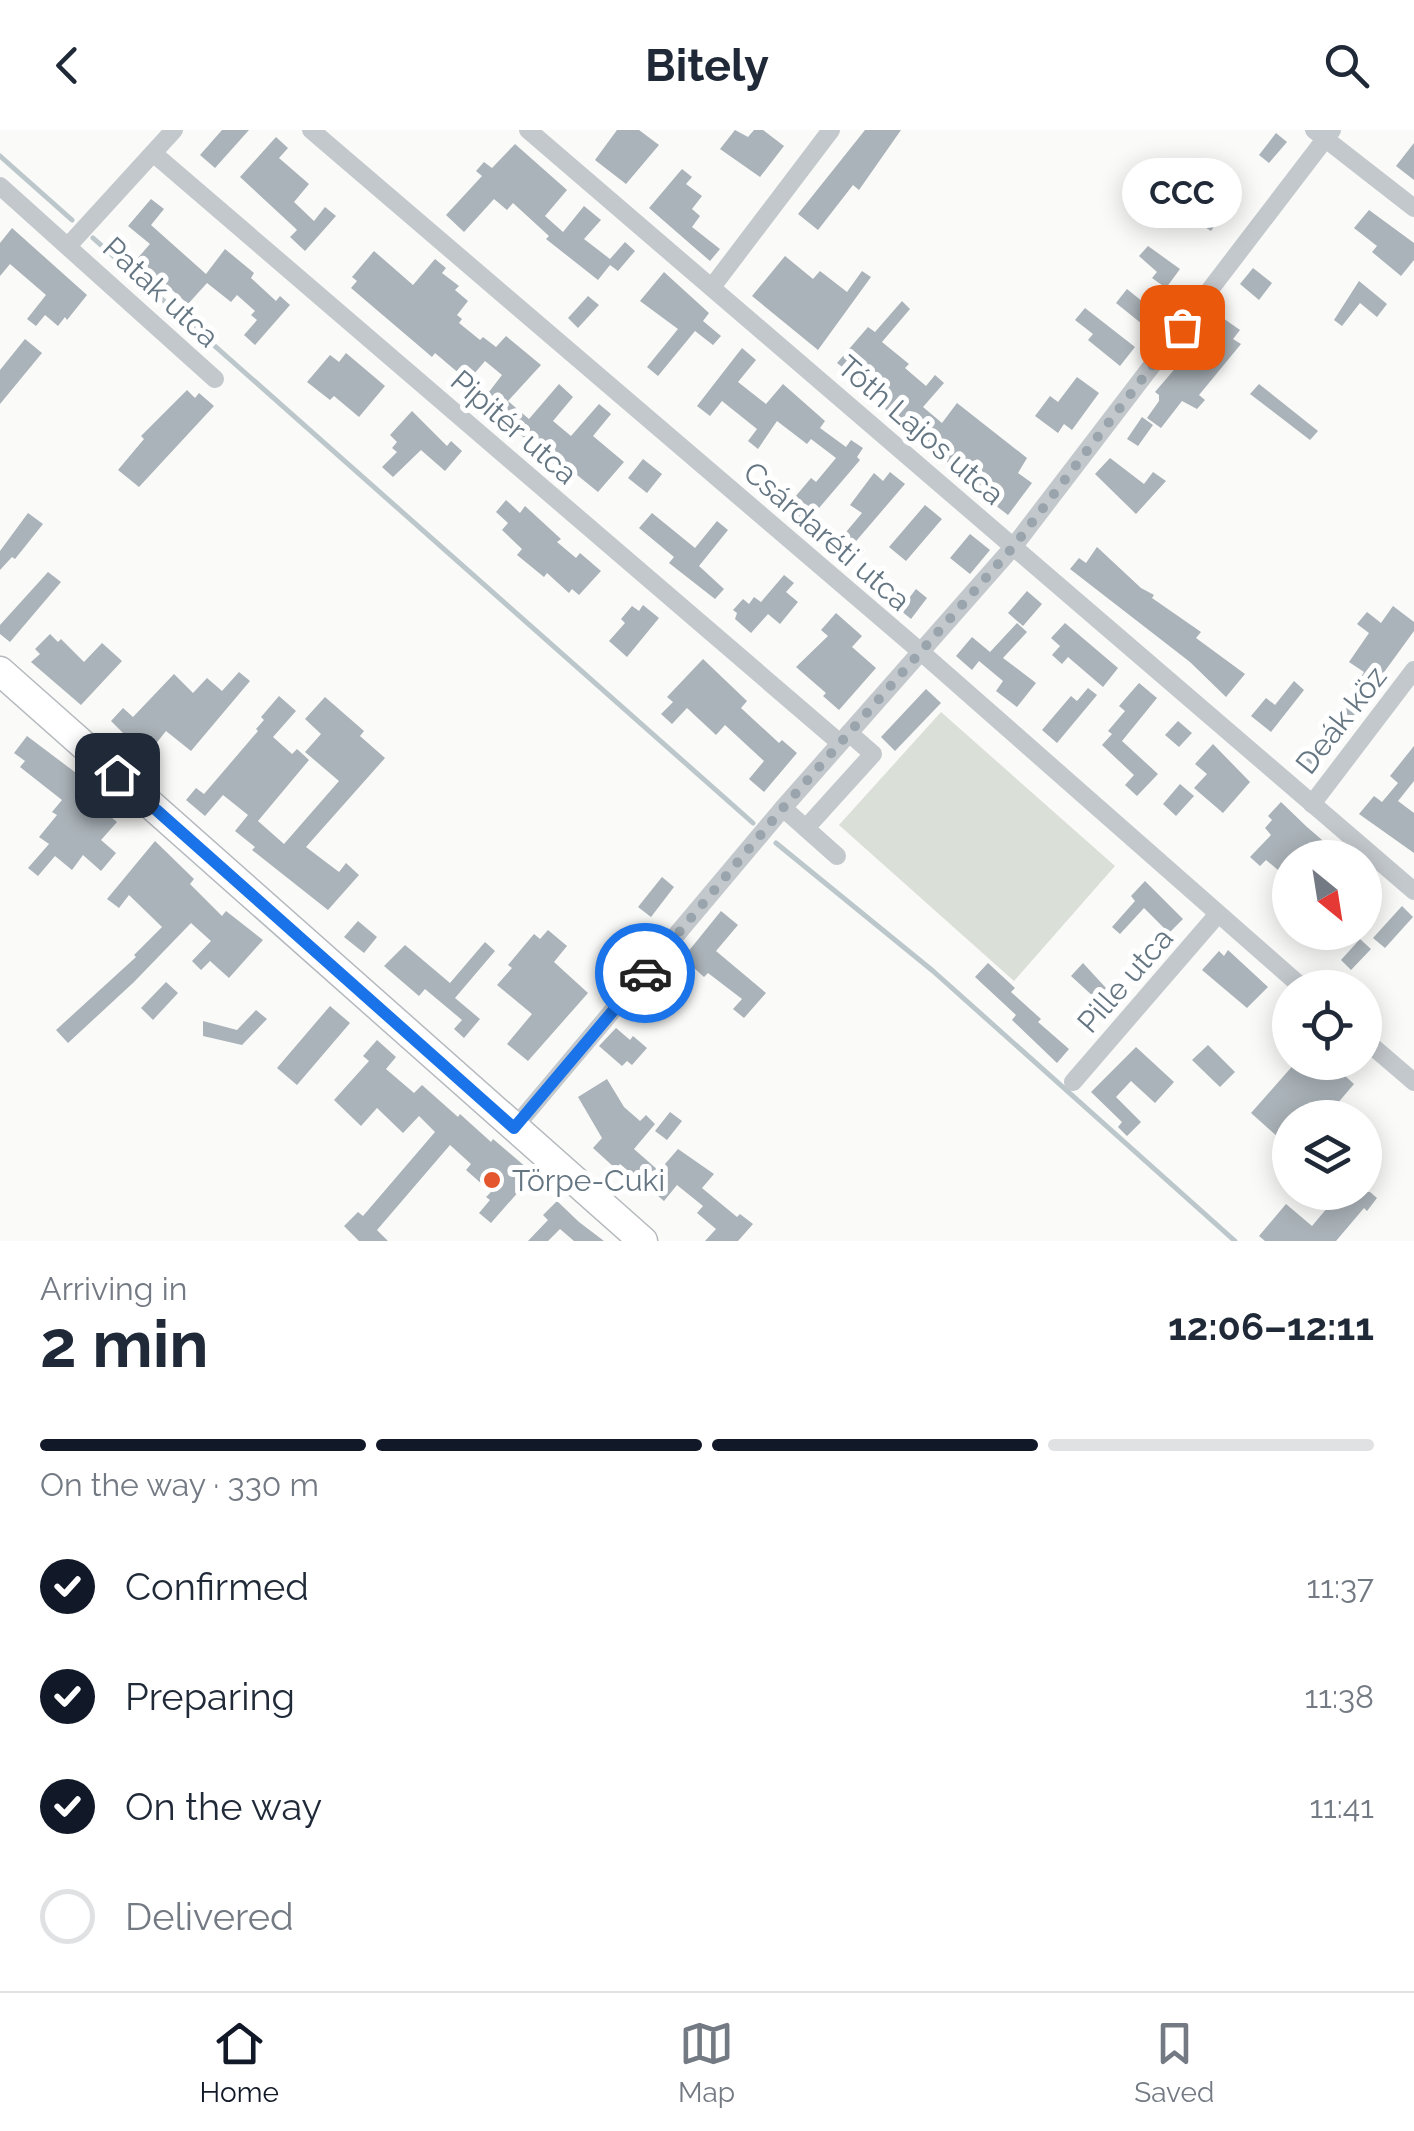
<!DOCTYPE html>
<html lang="en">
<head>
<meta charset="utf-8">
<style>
	:root { --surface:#fff; --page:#f6f6f7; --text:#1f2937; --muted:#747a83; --line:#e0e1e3; --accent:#111827 }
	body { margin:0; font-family:Raleway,sans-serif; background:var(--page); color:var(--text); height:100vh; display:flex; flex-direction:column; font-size:38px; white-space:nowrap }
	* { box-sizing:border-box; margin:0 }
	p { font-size:32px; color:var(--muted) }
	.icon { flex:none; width:55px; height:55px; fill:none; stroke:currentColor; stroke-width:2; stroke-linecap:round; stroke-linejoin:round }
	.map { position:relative; height:1111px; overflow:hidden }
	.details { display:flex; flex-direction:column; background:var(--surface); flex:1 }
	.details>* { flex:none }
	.needle { width:65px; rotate:150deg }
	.fabs { position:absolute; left:1272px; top:710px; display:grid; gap:20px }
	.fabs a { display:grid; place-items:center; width:110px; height:110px; border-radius:50%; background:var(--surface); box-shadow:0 5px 25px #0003; font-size:50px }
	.pin { position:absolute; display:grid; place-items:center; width:85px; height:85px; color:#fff; margin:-42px; border-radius:20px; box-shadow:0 5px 15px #0006 }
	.courier { position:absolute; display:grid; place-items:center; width:100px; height:100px; margin:-50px; border:8px solid #1a73e8; border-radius:50%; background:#fff; color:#222; box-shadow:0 2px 12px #0007 }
	.bubble { position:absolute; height:70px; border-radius:35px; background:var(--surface); box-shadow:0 5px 25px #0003; font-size:32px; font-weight:700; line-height:70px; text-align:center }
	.summary em { font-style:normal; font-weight:700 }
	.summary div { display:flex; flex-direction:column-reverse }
	.summary { display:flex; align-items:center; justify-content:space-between; height:170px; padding:0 40px }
	h1 { font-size:65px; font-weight:700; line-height:75px }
	.bar { display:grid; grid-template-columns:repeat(4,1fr); gap:15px 10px; align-content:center; height:120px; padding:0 40px }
	.bar i { height:12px; border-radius:8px; background:var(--line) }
	.bar .selected { background:var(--accent) }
	.bar p { grid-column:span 4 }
	ol { padding:0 40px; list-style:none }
	li { display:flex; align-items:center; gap:30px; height:110px }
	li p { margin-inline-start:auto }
	li .icon { padding:10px; border-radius:50%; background:var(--accent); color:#fff; stroke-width:4 }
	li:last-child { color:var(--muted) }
	li i { width:55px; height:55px; border:5px solid var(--line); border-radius:50% }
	header { display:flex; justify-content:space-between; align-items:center; height:130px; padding:0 40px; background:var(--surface); font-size:45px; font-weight:700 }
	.tabs { display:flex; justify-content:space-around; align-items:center; height:140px; border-top:2px solid var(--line); background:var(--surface); font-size:28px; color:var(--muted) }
	.tabs a { display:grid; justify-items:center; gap:5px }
	.tabs .selected { color:var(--accent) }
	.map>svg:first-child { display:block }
	.green { fill:#dadfd7 }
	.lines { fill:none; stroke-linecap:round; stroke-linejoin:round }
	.stream { stroke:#bbc7cb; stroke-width:5 }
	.building { fill:#aab3b9 }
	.primary-casing { stroke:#b5babe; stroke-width:31 }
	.minor { stroke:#c3c8cc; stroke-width:18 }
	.primary { stroke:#fff; stroke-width:28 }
	.done { stroke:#99a4ac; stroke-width:10; stroke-dasharray:0 18 }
	.route { stroke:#1a73e8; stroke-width:12 }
	.poi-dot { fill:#e4572e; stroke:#fff; stroke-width:4 }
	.labels { text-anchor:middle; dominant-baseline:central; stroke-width:10; stroke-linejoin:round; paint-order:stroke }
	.street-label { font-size:30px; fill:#657683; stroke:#fff }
	.poi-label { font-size:30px; fill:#657683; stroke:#fff; text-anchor:start }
</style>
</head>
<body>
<header><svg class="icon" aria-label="back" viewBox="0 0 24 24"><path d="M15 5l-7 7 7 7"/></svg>Bitely<svg class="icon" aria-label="search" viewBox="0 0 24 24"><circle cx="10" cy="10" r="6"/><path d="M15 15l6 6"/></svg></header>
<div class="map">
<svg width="1414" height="1111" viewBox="0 0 1414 1111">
	<rect width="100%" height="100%" fill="#fafaf8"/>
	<path class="green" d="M 941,582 L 1115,736 L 1014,851 L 839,695 Z"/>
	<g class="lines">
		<g class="stream">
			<path d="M 0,26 L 72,90"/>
			<path d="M 93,108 L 753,693"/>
			<path d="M 776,713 L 933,841 L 1235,1111"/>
		</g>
	</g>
	<g class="building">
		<path d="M 222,0 L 249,0 L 215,38 L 200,25 Z"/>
		<path d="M 617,0 L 639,0 L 659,15 L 626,54 L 595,30 Z"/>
		<path d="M 735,0 L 748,7 L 754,0 L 763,0 L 784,16 L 760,47 L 720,19 Z"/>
		<path d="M 865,0 L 901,0 L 859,60 L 853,55 L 818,100 L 798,84 Z"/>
		<path d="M 1276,3 L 1287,12 L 1269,33 L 1259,25 Z"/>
		<path d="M 276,7 L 288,18 L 279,28 L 309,54 L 294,72 L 314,91 L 325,77 L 336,86 L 305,121 L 290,107 L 297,100 L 294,97 L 240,47 Z"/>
		<path d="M 1414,13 L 1414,50 L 1396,36 Z"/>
		<path d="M 515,14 L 567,60 L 545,86 L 563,102 L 584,76 L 601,90 L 584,109 L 610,129 L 625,112 L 635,121 L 618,141 L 610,135 L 598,150 L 546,109 L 549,106 L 513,73 L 507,80 L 494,69 L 464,102 L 446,85 L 482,46 L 476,41 L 484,32 L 492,38 Z"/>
		<path d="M 682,39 L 692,47 L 686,54 L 702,66 L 692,79 L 700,86 L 692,97 L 720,119 L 710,131 L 649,78 Z"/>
		<path d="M 1219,59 L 1234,68 L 1211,101 L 1197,92 Z"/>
		<path d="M 151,69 L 164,79 L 151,95 L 206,144 L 225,119 L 254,143 L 251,148 L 276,171 L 280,166 L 290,175 L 255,215 L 244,205 L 257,190 L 251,185 L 255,181 L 237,165 L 231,172 L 207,153 L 188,174 L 137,129 L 150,114 L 128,96 Z"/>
		<path d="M 1369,80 L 1414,113 L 1414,130 L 1401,146 L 1372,122 L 1377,116 L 1354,98 Z"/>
		<path d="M 12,98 L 87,165 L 67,190 L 65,187 L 58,196 L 45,185 L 36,196 L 27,189 L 46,165 L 10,134 L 0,146 L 0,113 Z"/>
		<path d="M 1148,116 L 1180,139 L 1166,158 L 1152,148 L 1157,142 L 1139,126 Z"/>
		<path d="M 374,121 L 413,155 L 435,129 L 446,138 L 442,143 L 459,156 L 455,160 L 468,171 L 457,185 L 462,189 L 459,193 L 480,210 L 483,207 L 496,217 L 506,206 L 541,235 L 508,271 L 529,289 L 559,254 L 573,267 L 553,291 L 571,306 L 599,274 L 611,284 L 593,306 L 624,332 L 598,362 L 566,336 L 562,341 L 482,271 L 502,245 L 485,231 L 468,251 L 435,223 L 432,227 L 351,158 L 357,151 L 352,147 Z"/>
		<path d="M 785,126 L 813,149 L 820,141 L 847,162 L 862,141 L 871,147 L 818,220 L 752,166 Z"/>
		<path d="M 1253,138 L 1272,153 L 1259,170 L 1240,154 Z"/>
		<path d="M 664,142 L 709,183 L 703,191 L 721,206 L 713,215 L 695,201 L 658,246 L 647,237 L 678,199 L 640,171 Z"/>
		<path d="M 1359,151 L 1387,174 L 1377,187 L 1360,173 L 1342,196 L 1334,190 Z"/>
		<path d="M 1127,159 L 1159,185 L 1147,198 L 1116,173 Z"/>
		<path d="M 588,166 L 599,175 L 578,198 L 568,188 Z"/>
		<path d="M 902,171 L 910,179 L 882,212 L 909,234 L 905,238 L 926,256 L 935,245 L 944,253 L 923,277 L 942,293 L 957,273 L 1027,328 L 1018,343 L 1032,353 L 1008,385 L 995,375 L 1000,369 L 943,329 L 862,259 L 866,255 L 837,233 L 868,197 L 875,202 Z"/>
		<path d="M 1085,178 L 1135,217 L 1120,236 L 1088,210 L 1093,204 L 1075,190 Z"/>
		<path d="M 1220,186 L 1240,200 L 1233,209 L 1241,214 L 1199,265 L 1205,270 L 1197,279 L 1182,271 L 1161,298 L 1147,288 L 1159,271 L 1159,265 L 1155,262 Z"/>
		<path d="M 25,209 L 42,223 L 0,274 L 0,240 Z"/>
		<path d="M 742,218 L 756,230 L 738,252 L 766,274 L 783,254 L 825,291 L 820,298 L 846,317 L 851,310 L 863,318 L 857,327 L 860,330 L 802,398 L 791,389 L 804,374 L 795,367 L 811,348 L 816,352 L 836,328 L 811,309 L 807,314 L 777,291 L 758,319 L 748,311 L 757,299 L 722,271 L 710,286 L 697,276 Z"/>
		<path d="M 346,223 L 385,256 L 359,287 L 334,266 L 330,270 L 307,252 L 330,225 L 339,232 Z"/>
		<path d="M 1077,247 L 1099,263 L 1072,300 L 1064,294 L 1058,303 L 1035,286 L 1050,266 L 1058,272 Z"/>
		<path d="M 1259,254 L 1318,301 L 1310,310 L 1250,264 Z"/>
		<path d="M 187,260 L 195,268 L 199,263 L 214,276 L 139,357 L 118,340 L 144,309 L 141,306 Z"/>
		<path d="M 412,281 L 447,316 L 451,311 L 462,321 L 445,341 L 421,320 L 393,347 L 382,337 L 397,322 L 392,318 L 397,312 L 390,305 Z"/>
		<path d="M 1142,287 L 1153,295 L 1138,316 L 1127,309 Z"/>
		<path d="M 1110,328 L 1144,354 L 1153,342 L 1166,351 L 1136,384 L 1095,344 Z"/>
		<path d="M 643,329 L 662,344 L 647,363 L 628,348 Z"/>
		<path d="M 890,342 L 905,354 L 851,417 L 841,408 L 862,383 L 850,375 L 874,343 L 883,351 Z"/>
		<path d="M 506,370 L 520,383 L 525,376 L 561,409 L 557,412 L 576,428 L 580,423 L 601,441 L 579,465 L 572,459 L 569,463 L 547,443 L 544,447 L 517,425 L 522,419 L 502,400 L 508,393 L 496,382 Z"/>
		<path d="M 925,375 L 942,389 L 906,431 L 889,417 Z"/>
		<path d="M 28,383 L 43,394 L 15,429 L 12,427 L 0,440 L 0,421 Z"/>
		<path d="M 652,383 L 695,418 L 717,391 L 728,400 L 699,436 L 724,459 L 715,469 L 669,433 L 674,427 L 639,398 Z"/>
		<path d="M 970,404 L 990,420 L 970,444 L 950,428 Z"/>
		<path d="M 1097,417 L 1141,458 L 1154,465 L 1152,468 L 1201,502 L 1196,508 L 1245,544 L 1226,567 L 1190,532 L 1070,439 L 1079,428 L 1086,433 Z"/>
		<path d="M 48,442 L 61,452 L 10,512 L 0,504 L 0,495 Z"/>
		<path d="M 784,445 L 794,453 L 786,462 L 798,472 L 780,494 L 768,484 L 751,503 L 735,489 L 737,483 L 733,480 L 743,469 L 749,474 L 754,467 L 761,472 Z"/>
		<path d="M 916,459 L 927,468 L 911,489 L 900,480 Z"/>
		<path d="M 1027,461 L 1042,474 L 1023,496 L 1008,483 Z"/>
		<path d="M 643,475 L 659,488 L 627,527 L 609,511 L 625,493 L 621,489 L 632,476 L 639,481 Z"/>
		<path d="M 1393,476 L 1414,492 L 1414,501 L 1374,556 L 1361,547 L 1364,542 L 1349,532 L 1369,503 L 1357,494 L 1367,482 L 1381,493 Z"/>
		<path d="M 836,483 L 862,506 L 852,517 L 876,538 L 839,580 L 823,566 L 826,563 L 796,537 L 828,506 L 821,500 Z"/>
		<path d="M 1017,493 L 1027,502 L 1003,528 L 1036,553 L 1017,577 L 996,561 L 1003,551 L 979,531 L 972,540 L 956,526 L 972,507 L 990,522 Z"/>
		<path d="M 1065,493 L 1118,538 L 1103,557 L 1068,527 L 1062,534 L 1052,525 L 1060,516 L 1051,508 Z"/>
		<path d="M 50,504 L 58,512 L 61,509 L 84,532 L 102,513 L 122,531 L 81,575 L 31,532 L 40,524 L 35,519 Z"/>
		<path d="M 703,529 L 747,571 L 741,578 L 779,613 L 782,610 L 797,623 L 764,662 L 749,649 L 764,631 L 725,595 L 716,605 L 687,578 L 672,594 L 661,584 L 673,572 L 667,567 Z"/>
		<path d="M 239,542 L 250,551 L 191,621 L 166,601 L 146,626 L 111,591 L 123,578 L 133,587 L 174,544 L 193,563 L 207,548 L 222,561 Z"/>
		<path d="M 1294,551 L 1304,560 L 1271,602 L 1251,586 L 1266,568 L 1275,575 Z"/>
		<path d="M 1139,553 L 1157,568 L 1122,611 L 1158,644 L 1137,666 L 1125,655 L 1134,645 L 1102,615 L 1112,604 L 1108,601 L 1125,581 L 1119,576 Z"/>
		<path d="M 1088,558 L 1097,565 L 1057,613 L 1042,600 L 1071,566 L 1077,571 Z"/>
		<path d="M 926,559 L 941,573 L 895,621 L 881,607 Z"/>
		<path d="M 279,566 L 296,581 L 273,607 L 292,624 L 297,619 L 309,630 L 258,691 L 284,714 L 339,651 L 305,622 L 321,604 L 305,589 L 325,567 L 364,601 L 360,606 L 385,628 L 306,717 L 339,742 L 346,733 L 359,745 L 328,780 L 252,720 L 255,717 L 235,701 L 248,685 L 223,665 L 205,686 L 186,670 L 196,658 L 204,664 L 258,601 L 256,599 L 264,590 L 261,587 Z"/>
		<path d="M 1349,575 L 1357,581 L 1314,642 L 1303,634 Z"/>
		<path d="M 1178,591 L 1192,603 L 1179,617 L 1165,605 Z"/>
		<path d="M 27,606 L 96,658 L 88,668 L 117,692 L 101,710 L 116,723 L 101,741 L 83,725 L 72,740 L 55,726 L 38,746 L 28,738 L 49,714 L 39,707 L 57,685 L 52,682 L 62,670 L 20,637 L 25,631 L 14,623 Z"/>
		<path d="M 1213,614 L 1250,652 L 1223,683 L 1194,658 L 1207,644 L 1195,634 Z"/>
		<path d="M 1414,616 L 1414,651 L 1398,671 L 1414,683 L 1414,723 L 1359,684 L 1374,666 L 1382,672 L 1398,653 L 1390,646 Z"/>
		<path d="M 1180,654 L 1194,666 L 1176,686 L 1163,674 Z"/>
		<path d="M 1281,672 L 1307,697 L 1343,728 L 1290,728 L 1290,750 L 1266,730 L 1260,736 L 1250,727 L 1271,705 L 1265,698 L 1272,690 L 1268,686 Z"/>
		<path d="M 155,711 L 194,749 L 190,754 L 222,786 L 226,781 L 263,810 L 229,848 L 210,831 L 201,840 L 192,831 L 211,811 L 191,793 L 134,852 L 68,913 L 56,900 L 136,827 L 134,825 L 162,797 L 129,765 L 119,778 L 107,769 Z"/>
		<path d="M 662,747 L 674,757 L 651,787 L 638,777 Z"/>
		<path d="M 1145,751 L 1183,789 L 1169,803 L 1144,778 L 1120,804 L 1112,797 L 1135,771 L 1131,766 Z"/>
		<path d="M 1402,776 L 1413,787 L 1385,818 L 1373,808 Z"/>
		<path d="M 721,781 L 738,795 L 716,821 L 766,863 L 744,888 L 733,879 L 742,869 L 708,843 L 704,847 L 683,828 Z"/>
		<path d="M 358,791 L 377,807 L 364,823 L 344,807 Z"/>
		<path d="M 548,800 L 567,816 L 554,832 L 588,863 L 528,931 L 507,914 L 532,884 L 497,855 L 512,838 L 508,835 L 534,804 L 540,809 Z"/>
		<path d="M 1360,809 L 1371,819 L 1351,840 L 1341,830 Z"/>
		<path d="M 485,812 L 495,821 L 455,868 L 480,889 L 464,908 L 454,899 L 462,890 L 425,859 L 419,866 L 384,836 L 405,815 L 450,853 Z"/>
		<path d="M 1228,820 L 1268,857 L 1247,878 L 1202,840 L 1219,821 L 1224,826 Z"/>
		<path d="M 988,833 L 1015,858 L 1011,862 L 1041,889 L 1038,892 L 1069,919 L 1057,933 L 1012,890 L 1016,885 L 975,847 Z"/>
		<path d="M 1083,833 L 1106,858 L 1096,869 L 1071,846 Z"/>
		<path d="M 166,852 L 178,863 L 153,890 L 141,878 Z"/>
		<path d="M 650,861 L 668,877 L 658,887 L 641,871 Z"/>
		<path d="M 330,876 L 350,893 L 297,955 L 277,938 Z"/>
		<path d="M 256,880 L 267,889 L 242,915 L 203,906 L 203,891 L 237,900 Z"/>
		<path d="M 616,898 L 630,910 L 633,906 L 647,918 L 632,935 L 627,931 L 622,936 L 599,916 Z"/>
		<path d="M 377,910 L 396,927 L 386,939 L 414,963 L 422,955 L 458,987 L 460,984 L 491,1012 L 493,1009 L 534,1044 L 491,1093 L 479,1083 L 490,1070 L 486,1067 L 491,1062 L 466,1040 L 471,1034 L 450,1015 L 377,1100 L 388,1111 L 359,1111 L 344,1096 L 358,1082 L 363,1086 L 435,1002 L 419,986 L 403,1003 L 377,978 L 361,996 L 334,970 L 369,931 L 363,926 Z"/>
		<path d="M 1208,915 L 1235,942 L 1220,957 L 1192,930 Z"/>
		<path d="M 1136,917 L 1174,952 L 1155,973 L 1131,951 L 1116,967 L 1141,992 L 1127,1006 L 1118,997 L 1122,992 L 1091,962 Z"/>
		<path d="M 1296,932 L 1330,932 L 1354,954 L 1325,988 L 1290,988 L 1290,1018 L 1251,983 Z"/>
		<path d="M 607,949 L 624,977 L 640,991 L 646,985 L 655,994 L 634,1019 L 659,1041 L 678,1019 L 714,1044 L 702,1058 L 737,1087 L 740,1084 L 753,1094 L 738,1111 L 705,1111 L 716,1099 L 697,1083 L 703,1076 L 677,1055 L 664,1071 L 620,1034 L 616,1039 L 593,1018 L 602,1008 L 578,967 Z"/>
		<path d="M 670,982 L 682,991 L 667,1010 L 655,1001 Z"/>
		<path d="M 1358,1062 L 1370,1062 L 1377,1068 L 1367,1081 L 1364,1078 L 1336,1111 L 1265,1111 L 1259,1106 L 1286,1074 L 1312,1096 L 1338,1065 L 1349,1074 Z"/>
		<path d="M 557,1071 L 579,1092 L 604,1111 L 574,1111 L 560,1099 L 548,1111 L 528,1111 L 548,1090 L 543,1085 Z"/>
	</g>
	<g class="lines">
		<g class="primary-casing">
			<path id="primary" d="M 0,541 L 643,1111"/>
		</g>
		<g class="minor">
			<path d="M 311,0 L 921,522 L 1303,858"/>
			<path d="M 528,0 L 1414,761"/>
			<path d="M 1314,0 L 1414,78"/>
			<path d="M 153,23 L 840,613"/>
			<path d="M 0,56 L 215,249"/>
			<path d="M 69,115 L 174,0"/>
			<path d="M 712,157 L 831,0"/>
			<path d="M 1312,674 L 1414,540"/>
			<path d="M 783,678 L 837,726"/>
			<path d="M 806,698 L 873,624 L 849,603"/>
			<path d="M 1365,910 L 1414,952"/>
			<path d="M 1073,952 L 1218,784"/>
			<path d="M 514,998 L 783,678 L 1014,416 L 1332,0"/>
		</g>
		<use href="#primary" class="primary"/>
	</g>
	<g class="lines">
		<path class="done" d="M 645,843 L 783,678 L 1014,416 L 1182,197"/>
		<path class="route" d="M 117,645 L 514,998 L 645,843"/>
	</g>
	<circle class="poi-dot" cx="492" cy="1050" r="10"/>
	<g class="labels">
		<g class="street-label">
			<text transform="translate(161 162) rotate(43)">Patak utca</text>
			<text transform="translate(514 297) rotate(41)">Pipitér utca</text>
			<text transform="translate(921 300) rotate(41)">Tóth Lajos utca</text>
			<text transform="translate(827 406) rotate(41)">Csárdaréti utca</text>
			<text transform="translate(1341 590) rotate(-52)">Deák köz</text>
			<text transform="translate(1125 850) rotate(-49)">Pille utca</text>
		</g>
		<g class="poi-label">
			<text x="512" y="1050">Törpe-Cuki</text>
		</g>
	</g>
</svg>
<div class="fabs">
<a><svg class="needle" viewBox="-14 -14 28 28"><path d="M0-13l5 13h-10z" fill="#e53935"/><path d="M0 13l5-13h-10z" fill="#747a83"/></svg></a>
<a><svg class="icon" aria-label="locate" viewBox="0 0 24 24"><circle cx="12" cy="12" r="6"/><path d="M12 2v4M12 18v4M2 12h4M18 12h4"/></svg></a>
<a><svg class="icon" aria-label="layers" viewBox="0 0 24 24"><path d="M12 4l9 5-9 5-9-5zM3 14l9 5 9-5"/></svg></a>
</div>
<div class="pin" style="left:1182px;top:197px;background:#ea580c"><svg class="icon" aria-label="bag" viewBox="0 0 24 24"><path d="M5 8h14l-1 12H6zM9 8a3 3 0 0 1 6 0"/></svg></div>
<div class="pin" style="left:117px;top:645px;background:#1f2937"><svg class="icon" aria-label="home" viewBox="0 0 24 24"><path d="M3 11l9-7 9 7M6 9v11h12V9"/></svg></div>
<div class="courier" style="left:645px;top:843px"><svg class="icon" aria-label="car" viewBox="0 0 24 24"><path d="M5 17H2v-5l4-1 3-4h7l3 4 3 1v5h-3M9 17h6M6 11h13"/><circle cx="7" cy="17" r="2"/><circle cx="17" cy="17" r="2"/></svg></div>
<div class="bubble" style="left:1122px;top:28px;width:120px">CCC</div>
</div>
<section class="details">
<div class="summary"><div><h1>2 min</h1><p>Arriving in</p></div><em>12:06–12:11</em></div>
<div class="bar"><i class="selected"></i><i class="selected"></i><i class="selected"></i><i></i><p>On the way · 330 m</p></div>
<ol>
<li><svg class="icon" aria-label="check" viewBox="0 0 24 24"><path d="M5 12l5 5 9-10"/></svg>Confirmed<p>11:37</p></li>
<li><svg class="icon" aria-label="check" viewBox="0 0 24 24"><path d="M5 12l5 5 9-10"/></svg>Preparing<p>11:38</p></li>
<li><svg class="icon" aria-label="check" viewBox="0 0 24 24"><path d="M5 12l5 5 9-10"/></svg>On the way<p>11:41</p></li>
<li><i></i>Delivered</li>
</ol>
</section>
<nav class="tabs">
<a class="selected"><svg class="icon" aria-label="home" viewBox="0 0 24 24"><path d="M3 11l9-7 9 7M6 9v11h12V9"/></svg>Home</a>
<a><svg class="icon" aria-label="map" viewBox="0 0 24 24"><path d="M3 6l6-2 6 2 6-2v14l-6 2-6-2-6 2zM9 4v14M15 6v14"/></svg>Map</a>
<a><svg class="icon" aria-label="saved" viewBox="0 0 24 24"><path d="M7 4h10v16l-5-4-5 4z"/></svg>Saved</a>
</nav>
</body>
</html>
